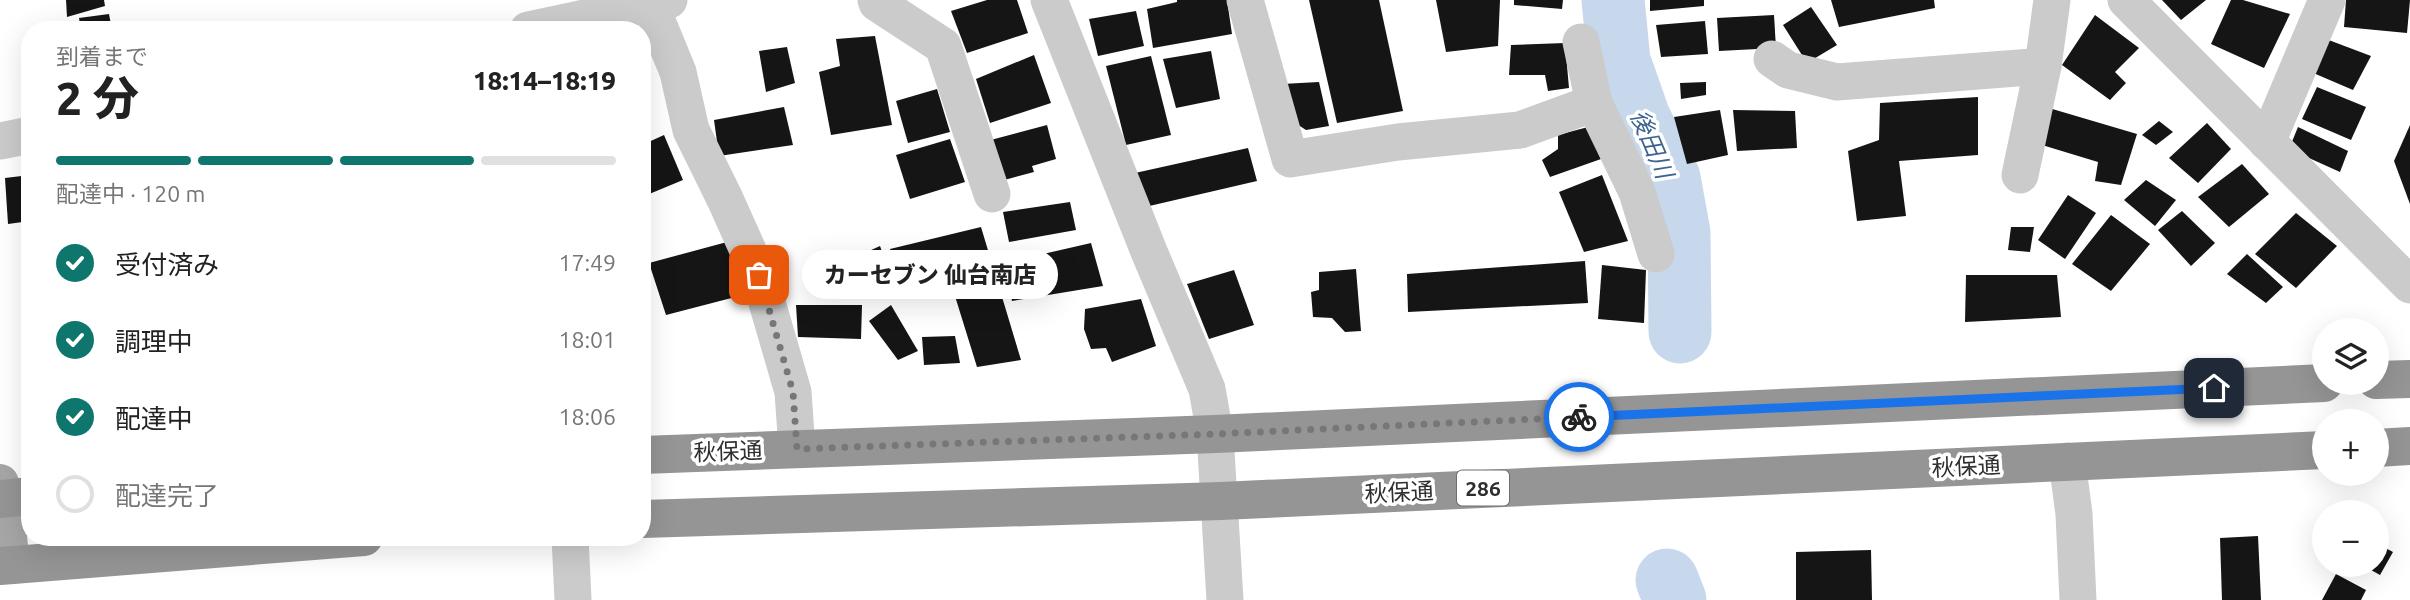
<!DOCTYPE html>
<html lang="ja">
<head>
<meta charset="utf-8">
<style>
	:root { --surface:#fff; --page:#f2f2f2; --text:#222; --muted:#767676; --line:#e0e0e0; --accent:#0f766e }
	body { margin:0; font-family:Ubuntu,"Noto Sans JP",sans-serif; background:var(--page); color:var(--text); height:100vh; display:flex; flex-direction:column; font-size:26px; white-space:nowrap }
	* { box-sizing:border-box; margin:0 }
	p { font-size:23px; color:var(--muted) }
	.icon { flex:none; width:38px; height:38px; fill:none; stroke:currentColor; stroke-width:2; stroke-linecap:round; stroke-linejoin:round }
	.map { position:relative; flex:1; overflow:hidden }
	.panel { position:absolute; left:21px; top:21px; width:630px; height:525px; display:flex; flex-direction:column; background:var(--surface); border-radius:28px; box-shadow:0 7px 28px #0002 }
	.panel>* { flex:none }
	.fabs { position:absolute; left:2312px; top:318px; display:grid; gap:14px }
	.fabs a { display:grid; place-items:center; width:77px; height:77px; border-radius:50%; background:var(--surface); box-shadow:0 7px 28px #0002; font-size:35px }
	.pin { position:absolute; display:grid; place-items:center; width:60px; height:60px; color:#fff; margin:-30px; border-radius:14px; box-shadow:0 4px 10px #0006 }
	.courier { position:absolute; display:grid; place-items:center; width:70px; height:70px; margin:-35px; border:5px solid #1a73e8; border-radius:50%; background:#fff; color:#222; box-shadow:0 2px 9px #0007 }
	.bubble { position:absolute; height:49px; border-radius:24px; background:var(--surface); box-shadow:0 7px 28px #0002; font-size:23px; font-weight:800; line-height:49px; text-align:center }
	.head em { font-style:normal; font-weight:800 }
	.head div { display:flex; flex-direction:column-reverse }
	.head { display:flex; align-items:center; justify-content:space-between; height:119px; padding:0 35px }
	h1 { font-size:46px; font-weight:800; line-height:52px }
	.bar { display:grid; grid-template-columns:repeat(4,1fr); gap:10px 7px; align-content:center; height:84px; padding:0 35px }
	.bar i { height:9px; border-radius:5px; background:var(--line) }
	.bar .active { background:var(--accent) }
	.bar p { grid-column:span 4 }
	ol { padding:0 35px; list-style:none }
	li { display:flex; align-items:center; gap:21px; height:77px }
	li p { margin-inline-start:auto }
	li .icon { padding:7px; border-radius:50%; background:var(--accent); color:#fff; stroke-width:4 }
	li:last-child { color:var(--muted) }
	li i { width:38px; height:38px; border:4px solid var(--line); border-radius:50% }
	.map>svg:first-child { display:block }
	.lines { fill:none; stroke-linecap:round; stroke-linejoin:round }
	.river { stroke:#c8d8ec; stroke-width:63 }
	.building { fill:#151515 }
	.minor { stroke:#cbcbcb; stroke-width:37 }
	.major { stroke:#a6a6a6; stroke-width:38 }
	.highway { stroke:#959595; stroke-width:38 }
	.done { stroke:#777; stroke-width:7; stroke-dasharray:0 12.6 }
	.route { stroke:#1a73e8; stroke-width:9 }
	.labels { text-anchor:middle; dominant-baseline:central; stroke-width:7; stroke-linejoin:round; paint-order:stroke }
	.shield { fill:#fff; stroke:#6d6d6d; stroke-width:2 }
	.shield-label { font-size:21px; font-weight:bold; fill:#2e2e2e }
	.street-label { font-size:23px; fill:#2e2e2e; stroke:#fff }
	.water-label { font-size:24px; font-style:italic; fill:#3d6390; stroke:#fff }
</style>
</head>
<body>
<div class="map">
<svg width="2410" height="600" viewBox="0 0 2410 600">
	<rect width="100%" height="100%" fill="#fff"/>
	<g class="lines">
		<g class="river">
			<path d="M 1613,0 L 1619,61 L 1639,118 L 1669,178 L 1679,233 L 1680,332"/>
			<path d="M 1667,580 L 1675,600"/>
		</g>
	</g>
	<g class="building">
		<path d="M 66,0 L 104,0 L 105,6 L 67,17 Z"/>
		<path d="M 987,0 L 1017,0 L 1028,33 L 967,53 L 951,11 Z"/>
		<path d="M 1177,0 L 1227,0 L 1232,34 L 1153,48 L 1147,9 L 1177,2 Z"/>
		<path d="M 1309,0 L 1379,0 L 1403,111 L 1337,123 Z"/>
		<path d="M 1436,0 L 1500,0 L 1498,46 L 1446,52 Z"/>
		<path d="M 1514,0 L 1563,0 L 1562,9 L 1514,5 Z"/>
		<path d="M 1650,0 L 1704,0 L 1704,6 L 1650,11 Z"/>
		<path d="M 1831,0 L 1934,0 L 1935,8 L 1839,27 Z"/>
		<path d="M 2162,0 L 2206,0 L 2181,20 Z"/>
		<path d="M 2231,0 L 2243,0 L 2290,14 L 2264,68 L 2211,44 Z"/>
		<path d="M 2346,0 L 2410,0 L 2407,33 L 2344,27 Z"/>
		<path d="M 1811,7 L 1837,45 L 1807,63 L 1783,25 Z"/>
		<path d="M 1136,11 L 1144,46 L 1098,56 L 1089,19 Z"/>
		<path d="M 109,14 L 112,30 L 81,30 L 79,18 Z"/>
		<path d="M 1774,15 L 1776,48 L 1719,51 L 1717,18 Z"/>
		<path d="M 2095,15 L 2139,48 L 2115,72 L 2126,83 L 2110,100 L 2062,65 Z"/>
		<path d="M 1705,21 L 1708,54 L 1661,57 L 1656,25 Z"/>
		<path d="M 875,36 L 892,125 L 831,135 L 819,72 L 840,66 L 836,39 Z"/>
		<path d="M 2326,39 L 2371,56 L 2353,90 L 2311,72 Z"/>
		<path d="M 1565,43 L 1569,88 L 1548,91 L 1545,75 L 1509,75 L 1511,45 Z"/>
		<path d="M 787,47 L 795,83 L 766,92 L 759,51 Z"/>
		<path d="M 1211,51 L 1220,99 L 1176,108 L 1163,59 Z"/>
		<path d="M 1034,55 L 1051,103 L 990,123 L 976,79 Z"/>
		<path d="M 1151,56 L 1171,135 L 1126,145 L 1106,66 Z"/>
		<path d="M 1319,82 L 1329,126 L 1306,130 L 1286,117 L 1282,84 Z"/>
		<path d="M 1706,82 L 1706,95 L 1681,99 L 1680,83 Z"/>
		<path d="M 2317,87 L 2366,107 L 2351,140 L 2302,119 Z"/>
		<path d="M 937,89 L 950,132 L 908,143 L 896,101 Z"/>
		<path d="M 1978,97 L 1978,155 L 1899,161 L 1906,216 L 1857,221 L 1848,151 L 1879,140 L 1880,103 Z"/>
		<path d="M 784,107 L 793,145 L 719,156 L 714,120 Z"/>
		<path d="M 2049,108 L 2137,134 L 2121,185 L 2095,181 L 2098,162 L 2042,145 Z"/>
		<path d="M 1720,110 L 1728,155 L 1687,164 L 1674,117 Z"/>
		<path d="M 1733,110 L 1795,111 L 1797,148 L 1737,151 Z"/>
		<path d="M 2159,121 L 2173,132 L 2156,145 L 2142,135 Z"/>
		<path d="M 2207,123 L 2231,149 L 2198,183 L 2169,158 Z"/>
		<path d="M 1047,125 L 1056,159 L 1032,166 L 1034,172 L 997,182 L 987,141 Z"/>
		<path d="M 2410,125 L 2410,204 L 2394,161 Z"/>
		<path d="M 1588,127 L 1601,159 L 1550,177 L 1542,160 L 1558,149 L 1558,135 Z"/>
		<path d="M 2298,127 L 2348,151 L 2340,172 L 2289,149 Z"/>
		<path d="M 664,135 L 683,180 L 642,197 L 642,145 Z"/>
		<path d="M 950,139 L 965,182 L 910,199 L 896,155 Z"/>
		<path d="M 1248,148 L 1257,181 L 1145,207 L 1135,173 Z"/>
		<path d="M 2242,164 L 2269,194 L 2229,227 L 2198,197 Z"/>
		<path d="M 30,175 L 30,221 L 8,224 L 5,178 Z"/>
		<path d="M 1602,175 L 1628,241 L 1584,252 L 1559,192 Z"/>
		<path d="M 2146,180 L 2176,200 L 2155,226 L 2124,200 Z"/>
		<path d="M 2068,195 L 2096,213 L 2065,259 L 2038,240 Z"/>
		<path d="M 1070,202 L 1076,230 L 1009,242 L 1003,212 Z"/>
		<path d="M 2182,211 L 2215,243 L 2191,266 L 2158,230 Z"/>
		<path d="M 2296,213 L 2337,246 L 2296,288 L 2255,254 Z"/>
		<path d="M 2111,215 L 2150,244 L 2111,291 L 2072,264 Z"/>
		<path d="M 981,227 L 1021,360 L 977,367 L 950,280 L 904,292 L 890,249 Z"/>
		<path d="M 2011,227 L 2034,227 L 2030,252 L 2008,250 Z"/>
		<path d="M 727,242 L 743,295 L 666,315 L 649,263 Z"/>
		<path d="M 1091,243 L 1103,286 L 1012,301 L 1004,263 Z"/>
		<path d="M 880,246 L 888,269 L 865,278 L 858,256 Z"/>
		<path d="M 2247,254 L 2283,287 L 2266,303 L 2227,274 Z"/>
		<path d="M 1585,261 L 1588,303 L 1408,312 L 1407,274 Z"/>
		<path d="M 1602,265 L 1646,270 L 1644,323 L 1598,319 Z"/>
		<path d="M 1356,269 L 1361,331 L 1345,332 L 1332,318 L 1313,317 L 1311,292 L 1319,290 L 1319,272 Z"/>
		<path d="M 1234,270 L 1254,325 L 1209,339 L 1187,284 Z"/>
		<path d="M 1966,275 L 2057,275 L 2061,317 L 1965,322 Z"/>
		<path d="M 1141,299 L 1156,346 L 1112,362 L 1106,348 L 1091,349 L 1084,329 L 1085,309 Z"/>
		<path d="M 796,305 L 862,305 L 861,339 L 798,337 Z"/>
		<path d="M 891,305 L 918,351 L 898,360 L 869,321 Z"/>
		<path d="M 955,336 L 960,363 L 924,365 L 922,337 Z"/>
		<path d="M 2258,536 L 2261,600 L 2222,600 L 2220,538 Z"/>
		<path d="M 2376,543 L 2393,552 L 2380,575 L 2362,565 L 2376,565 Z"/>
		<path d="M 1871,550 L 1872,600 L 1796,600 L 1796,552 Z"/>
		<path d="M 2336,574 L 2366,590 L 2361,600 L 2322,600 Z"/>
	</g>
	<g class="lines">
		<g class="minor">
			<path d="M 876,0 L 877,3 L 943,46 L 992,194"/>
			<path d="M 1049,0 L 1150,254 L 1207,389 L 1215,434 L 1225,600"/>
			<path d="M 1245,0 L 1290,159 L 1398,142 L 1520,130 L 1594,103"/>
			<path d="M 2126,0 L 2410,285"/>
			<path d="M 650,4 L 678,72 L 691,130 L 725,199 L 759,275 L 793,392 L 797,449"/>
			<path d="M 528,30 L 669,0"/>
			<path d="M 1581,42 L 1594,103 L 1637,192 L 1656,254"/>
			<path d="M 1772,59 L 1788,70 L 1837,82 L 2043,66 L 2052,0"/>
			<path d="M 0,141 L 30,135"/>
			<path d="M 2267,142 L 2327,0"/>
			<path d="M 2020,175 L 2043,66"/>
			<path d="M 2067,461 L 2074,514 L 2078,600"/>
			<path d="M 570,537 L 573,600"/>
		</g>
		<path class="major" d="M 0,483 L 4,499 L 11,565"/>
		<g class="highway">
			<path d="M 2376,380 L 2410,379"/>
			<path d="M 2376,448 L 2410,446"/>
			<path d="M 642,455 L 1215,434 L 2324,383"/>
			<path d="M 0,499 L 30,496"/>
			<path d="M 642,519 L 1221,501 L 2324,450"/>
			<path d="M 0,566 L 364,537"/>
		</g>
	</g>
	<g class="lines">
		<path class="done" d="M 759,275 L 793,392 L 797,449 L 1215,434 L 1579,417"/>
		<path class="route" d="M 1579,417 L 2214,388"/>
	</g>
	<g class="labels">
		<rect class="shield" x="1457" y="470.5" width="52" height="35" rx="5"/>
		<g class="shield-label">
			<text x="1483" y="488">286</text>
		</g>
		<g class="street-label">
			<text transform="translate(728 451) rotate(-2)">秋保通</text>
			<text transform="translate(1966 466) rotate(-3)">秋保通</text>
			<text transform="translate(1399 492) rotate(-3)">秋保通</text>
		</g>
		<g class="water-label">
			<text transform="translate(1652 144) rotate(67)">後田川</text>
		</g>
	</g>
</svg>
<div class="fabs">
<a><svg class="icon" aria-label="layers" viewBox="0 0 24 24"><path d="M12 4l9 5-9 5-9-5zM3 14l9 5 9-5"/></svg></a>
<a>+</a>
<a>−</a>
</div>
<div class="pin" style="left:759px;top:275px;background:#ea580c"><svg class="icon" aria-label="bag" viewBox="0 0 24 24"><path d="M5 8h14l-1 12H6zM9 8a3 3 0 0 1 6 0"/></svg></div>
<div class="pin" style="left:2214px;top:388px;background:#1f2937"><svg class="icon" aria-label="home" viewBox="0 0 24 24"><path d="M3 11l9-7 9 7M6 9v11h12V9"/></svg></div>
<div class="courier" style="left:1579px;top:417px"><svg class="icon" aria-label="bike" viewBox="0 0 24 24"><circle cx="6" cy="16" r="4"/><circle cx="18" cy="16" r="4"/><path d="M6 16l4-8h5l3 8M10 8l3 8H6M13 5h3"/></svg></div>
<div class="bubble" style="left:802px;top:250px;width:256px">カーセブン 仙台南店</div>
<section class="panel">
<div class="head"><div><h1>2 分</h1><p>到着まで</p></div><em>18:14–18:19</em></div>
<div class="bar"><i class="active"></i><i class="active"></i><i class="active"></i><i></i><p>配達中 · 120 m</p></div>
<ol>
<li><svg class="icon" aria-label="check" viewBox="0 0 24 24"><path d="M5 12l5 5 9-10"/></svg>受付済み<p>17:49</p></li>
<li><svg class="icon" aria-label="check" viewBox="0 0 24 24"><path d="M5 12l5 5 9-10"/></svg>調理中<p>18:01</p></li>
<li><svg class="icon" aria-label="check" viewBox="0 0 24 24"><path d="M5 12l5 5 9-10"/></svg>配達中<p>18:06</p></li>
<li><i></i>配達完了</li>
</ol>
</section>
</div>
</body>
</html>
